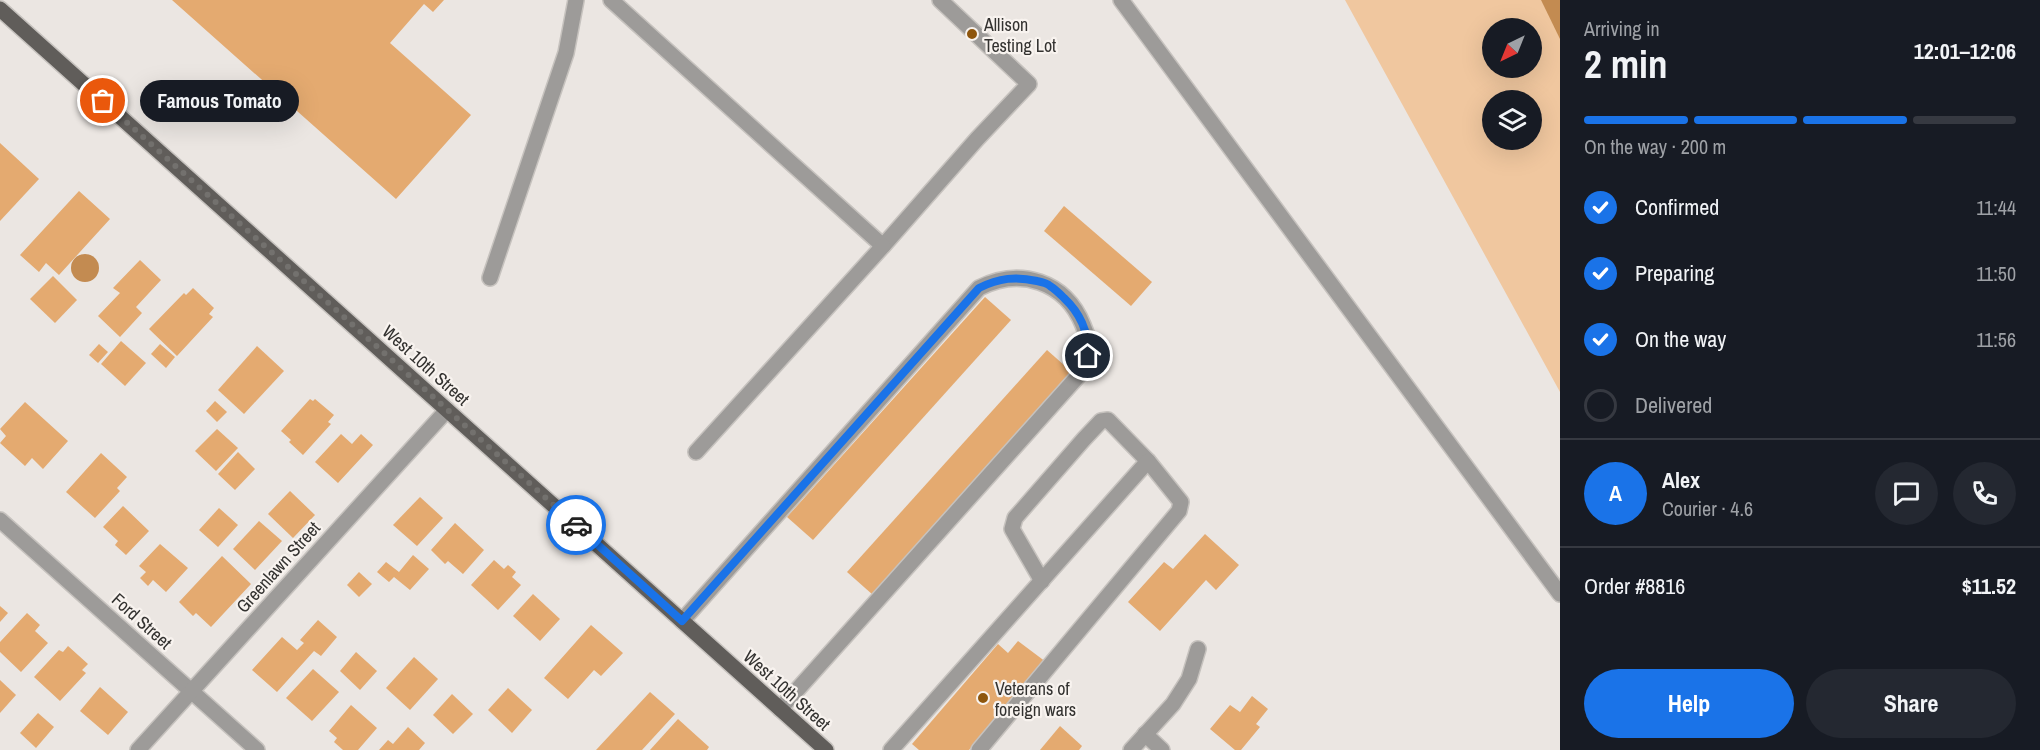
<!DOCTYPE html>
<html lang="en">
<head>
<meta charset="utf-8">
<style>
	:root { --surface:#171b24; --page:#242831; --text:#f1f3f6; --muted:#9ea1a6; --line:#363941; --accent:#1a73e8 }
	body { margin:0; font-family:"Archivo Narrow",sans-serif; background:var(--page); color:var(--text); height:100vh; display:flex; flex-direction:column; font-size:22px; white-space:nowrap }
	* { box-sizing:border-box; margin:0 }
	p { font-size:20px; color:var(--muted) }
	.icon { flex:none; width:33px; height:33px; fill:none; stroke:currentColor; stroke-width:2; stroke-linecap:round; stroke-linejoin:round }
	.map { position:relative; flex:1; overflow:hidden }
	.side { display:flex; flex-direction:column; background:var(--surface); width:480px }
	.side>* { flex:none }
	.needle { width:39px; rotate:223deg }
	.tools { position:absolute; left:1482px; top:18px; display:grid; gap:12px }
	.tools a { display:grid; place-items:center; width:60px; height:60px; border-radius:50%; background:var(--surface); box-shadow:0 6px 24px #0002; font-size:30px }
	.pin { position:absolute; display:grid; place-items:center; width:51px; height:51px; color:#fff; margin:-26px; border:3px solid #fff; border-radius:50%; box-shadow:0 2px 6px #0007 }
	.courier { position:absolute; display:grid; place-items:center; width:60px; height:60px; margin:-30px; border:4px solid #1a73e8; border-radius:50%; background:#fff; color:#222; box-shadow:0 2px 8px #0007 }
	.bubble { position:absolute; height:42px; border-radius:21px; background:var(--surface); box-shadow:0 6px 24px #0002; font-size:20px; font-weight:700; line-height:42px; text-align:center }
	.head em { font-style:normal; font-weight:700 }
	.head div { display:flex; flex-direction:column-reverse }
	.head { display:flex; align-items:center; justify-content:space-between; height:102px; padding:0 24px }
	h1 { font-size:39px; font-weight:700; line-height:45px }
	.bar { display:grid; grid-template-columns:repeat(4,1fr); gap:9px 6px; align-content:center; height:72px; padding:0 24px }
	.bar i { height:8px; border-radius:4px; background:var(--line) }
	.bar .current { background:var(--accent) }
	.bar p { grid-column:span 4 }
	.line { display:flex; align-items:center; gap:15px; padding:0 24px; border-top:2px solid var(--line) }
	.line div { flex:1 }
	.round { display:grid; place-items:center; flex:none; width:63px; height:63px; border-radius:32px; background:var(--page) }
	ol { padding:0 24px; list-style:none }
	li { display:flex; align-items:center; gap:18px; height:66px }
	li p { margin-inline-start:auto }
	li .icon { padding:6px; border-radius:50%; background:var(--accent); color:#fff; stroke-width:4 }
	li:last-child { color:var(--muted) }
	li i { width:33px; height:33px; border:3px solid var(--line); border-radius:50% }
	.action { display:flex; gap:12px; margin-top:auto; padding:12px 24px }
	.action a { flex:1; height:69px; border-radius:36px; background:var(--accent); color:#fff; font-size:24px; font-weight:700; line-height:69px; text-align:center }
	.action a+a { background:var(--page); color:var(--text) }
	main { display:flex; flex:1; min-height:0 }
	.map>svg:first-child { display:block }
	.green { fill:#f0c79f; fill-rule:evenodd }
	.water { fill:#c38b51 }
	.building { fill:#e4aa70 }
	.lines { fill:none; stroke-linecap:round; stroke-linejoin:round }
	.minor-casing { stroke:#c6c2be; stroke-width:18 }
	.major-casing { stroke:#c6c2be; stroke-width:18 }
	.minor { stroke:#9d9b99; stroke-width:15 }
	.major { stroke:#605d5a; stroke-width:15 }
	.done { stroke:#73716e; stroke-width:6; stroke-dasharray:0 10.8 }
	.route { stroke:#1a73e8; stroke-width:8 }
	.poi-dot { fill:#8e560d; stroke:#f8f3ef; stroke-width:2 }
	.labels { text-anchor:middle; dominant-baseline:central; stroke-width:4.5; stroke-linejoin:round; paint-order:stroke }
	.poi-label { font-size:18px; fill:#333230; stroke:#f8f3ef; text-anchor:start }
	.street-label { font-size:18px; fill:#333230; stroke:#f8f3ef }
</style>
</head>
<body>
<main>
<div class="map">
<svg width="1560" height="750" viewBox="0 0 1560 750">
	<rect width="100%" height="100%" fill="#ebe6e2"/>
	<path class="green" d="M 1345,0 L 1560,0 L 1560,392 ZM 1492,28 L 1532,28 L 1532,68 L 1492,68 ZM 1492,100 L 1532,100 L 1532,140 L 1492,140 Z"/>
	<g class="water">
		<path d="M 1541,0 L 1560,0 L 1560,39 Z"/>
		<circle cx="85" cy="268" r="14"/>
	</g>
	<g class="building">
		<path d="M 172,0 L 444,0 L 433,12 L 424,4 L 390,43 L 471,115 L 396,199 Z"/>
		<path d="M 0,143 L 39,179 L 0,221 Z"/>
		<path d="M 79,191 L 110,219 L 59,275 L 46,263 L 39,272 L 20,255 Z"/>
		<path d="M 1064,206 L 1152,282 L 1131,306 L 1044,231 Z"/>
		<path d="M 140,260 L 161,280 L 136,307 L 142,313 L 120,337 L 98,316 L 120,293 L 113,288 Z"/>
		<path d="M 53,276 L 77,300 L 55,323 L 30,299 Z"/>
		<path d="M 193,288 L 214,308 L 209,314 L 213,317 L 177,356 L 149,329 L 184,293 L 186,295 Z"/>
		<path d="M 985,297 L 1011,320 L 813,540 L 787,517 Z"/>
		<path d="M 121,341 L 146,363 L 125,386 L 101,364 Z"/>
		<path d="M 99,344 L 108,352 L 98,363 L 89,355 Z"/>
		<path d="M 160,344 L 175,357 L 166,368 L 151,354 Z"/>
		<path d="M 257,346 L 284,371 L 244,414 L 218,390 Z"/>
		<path d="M 1047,350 L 1073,373 L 873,595 L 847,572 Z"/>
		<path d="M 310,399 L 313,401 L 315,399 L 334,415 L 328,422 L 331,424 L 303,455 L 289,442 L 291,440 L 281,431 Z"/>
		<path d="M 215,401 L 227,412 L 217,422 L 206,411 Z"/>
		<path d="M 25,402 L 68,441 L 43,469 L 32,458 L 25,466 L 0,443 L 6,436 L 0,429 Z"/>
		<path d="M 217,429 L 238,448 L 216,471 L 195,451 Z"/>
		<path d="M 341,434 L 352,444 L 361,434 L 373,445 L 338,483 L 315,462 Z"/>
		<path d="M 238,452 L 255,469 L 235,490 L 218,474 Z"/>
		<path d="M 101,453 L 127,477 L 117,488 L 120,491 L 95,518 L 66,492 Z"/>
		<path d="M 290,491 L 315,515 L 293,538 L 268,514 Z"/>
		<path d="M 420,497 L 443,518 L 417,546 L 393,525 Z"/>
		<path d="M 123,506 L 149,531 L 126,555 L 115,545 L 118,541 L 103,527 Z"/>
		<path d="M 219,508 L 238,525 L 218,547 L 199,530 Z"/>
		<path d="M 259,521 L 282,541 L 255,570 L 233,549 Z"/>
		<path d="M 455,523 L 484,550 L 463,574 L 448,561 L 445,564 L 431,550 Z"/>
		<path d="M 1205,534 L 1239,565 L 1216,590 L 1206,580 L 1160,631 L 1128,602 L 1164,562 L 1173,569 Z"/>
		<path d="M 160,544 L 188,568 L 166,592 L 153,580 L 148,586 L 140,578 L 146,572 L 139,566 Z"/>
		<path d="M 413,555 L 429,569 L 410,590 L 394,577 L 389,582 L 377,572 L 386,562 L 399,572 Z"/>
		<path d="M 222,556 L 251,584 L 211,627 L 196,613 L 193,616 L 179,602 Z"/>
		<path d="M 494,560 L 504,569 L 508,565 L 516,572 L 512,577 L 521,585 L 498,610 L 471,585 Z"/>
		<path d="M 359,572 L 372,584 L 359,597 L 347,585 Z"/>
		<path d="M 533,594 L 560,619 L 540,641 L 513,616 Z"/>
		<path d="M 0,606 L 8,613 L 0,622 Z"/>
		<path d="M 27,613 L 40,625 L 35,631 L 48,643 L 21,672 L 0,652 L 0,642 Z"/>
		<path d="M 318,620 L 337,637 L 321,656 L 314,651 L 277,692 L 252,670 L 282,637 L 297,650 L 304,643 L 300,640 Z"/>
		<path d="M 591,625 L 623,653 L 601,676 L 594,670 L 568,699 L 544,678 Z"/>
		<path d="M 1018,641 L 1046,662 L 969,750 L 919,750 L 912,744 L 998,644 L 1008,653 Z"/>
		<path d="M 68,646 L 88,664 L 82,670 L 86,673 L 60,701 L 34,677 L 59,650 L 63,652 Z"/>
		<path d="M 356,652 L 377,671 L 360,690 L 340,671 Z"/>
		<path d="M 414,657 L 438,679 L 410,710 L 386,688 Z"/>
		<path d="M 313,669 L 339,692 L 312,721 L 286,698 Z"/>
		<path d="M 0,680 L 16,695 L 0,713 Z"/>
		<path d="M 100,687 L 128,712 L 108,735 L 80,711 Z"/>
		<path d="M 508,688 L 532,710 L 512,733 L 488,710 Z"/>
		<path d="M 650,692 L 675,714 L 642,750 L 596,750 Z"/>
		<path d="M 452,694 L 473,714 L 453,734 L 433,715 Z"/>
		<path d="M 1252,696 L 1268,709 L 1256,724 L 1260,727 L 1241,750 L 1235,750 L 1210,729 L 1230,705 L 1240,712 Z"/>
		<path d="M 351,705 L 377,728 L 358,750 L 343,750 L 334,742 L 337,738 L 329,731 Z"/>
		<path d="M 38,713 L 54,727 L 36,748 L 20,733 Z"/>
		<path d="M 678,719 L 709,747 L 707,750 L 650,750 Z"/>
		<path d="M 1060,726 L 1082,746 L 1079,750 L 1040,750 Z"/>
		<path d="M 408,727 L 425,743 L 419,750 L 379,750 L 388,740 L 393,744 Z"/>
	</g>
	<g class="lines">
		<g class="minor-casing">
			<g id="minor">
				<path d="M 611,0 L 883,246 L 977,139 L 1029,84 L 940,0"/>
				<path d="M 1121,0 L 1560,594"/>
				<path d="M 490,278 L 566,53 L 576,0"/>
				<path d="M 696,452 L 883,246"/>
				<path d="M 0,520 L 257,750"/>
				<path d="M 1042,581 L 1012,529 L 1015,518 L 1084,439 L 1101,421 L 1108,420 L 1148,461"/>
				<path d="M 682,621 L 979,288 C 1020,267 1065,281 1083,325 C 1087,335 1091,345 1088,357 C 1086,362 1083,368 1080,374 L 780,709"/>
				<path d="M 1145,734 L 1162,750"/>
				<path d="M 138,750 L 447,410"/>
				<path d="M 891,750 L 1148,461 L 1181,502 L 1179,511 L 979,750"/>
				<path d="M 1131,750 L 1173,704 L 1189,679 L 1198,649"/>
			</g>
		</g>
		<g class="major-casing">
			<path id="major" d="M 0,9 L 826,750"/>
		</g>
		<use href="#minor" class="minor"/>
		<use href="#major" class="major"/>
	</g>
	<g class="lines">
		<path class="done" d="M 103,101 L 576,525"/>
		<path class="route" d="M 576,525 L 682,621 L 979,288 C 999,278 1016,276 1037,281 C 1042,282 1047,283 1050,286 C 1055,289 1060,294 1064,298 C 1081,314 1089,333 1088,356"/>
	</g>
	<g class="poi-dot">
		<circle cx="972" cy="34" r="6"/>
		<circle cx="983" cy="698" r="6"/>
	</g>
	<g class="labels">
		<g class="poi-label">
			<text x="984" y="24">Allison<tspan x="984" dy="21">Testing Lot</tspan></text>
			<text x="995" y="688">Veterans of<tspan x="995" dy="21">foreign wars</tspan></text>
		</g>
		<g class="street-label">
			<text transform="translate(426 365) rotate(42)">West 10th Street</text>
			<text transform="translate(278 567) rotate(-48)">Greenlawn Street</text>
			<text transform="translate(142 621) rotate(42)">Ford Street</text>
			<text transform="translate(787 690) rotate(42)">West 10th Street</text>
		</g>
	</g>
</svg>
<div class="tools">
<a><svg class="needle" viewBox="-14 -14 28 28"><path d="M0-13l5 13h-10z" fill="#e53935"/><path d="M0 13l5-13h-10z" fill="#9ea1a6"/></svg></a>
<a><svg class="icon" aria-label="layers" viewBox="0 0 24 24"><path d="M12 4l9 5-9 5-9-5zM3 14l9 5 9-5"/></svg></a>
</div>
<div class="pin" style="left:103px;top:101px;background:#ea580c"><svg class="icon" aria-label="bag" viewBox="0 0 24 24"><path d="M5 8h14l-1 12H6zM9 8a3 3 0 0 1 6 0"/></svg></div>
<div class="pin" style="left:1088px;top:356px;background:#1f2937"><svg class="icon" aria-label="home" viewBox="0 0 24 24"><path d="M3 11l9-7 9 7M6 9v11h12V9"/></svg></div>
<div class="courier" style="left:576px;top:525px"><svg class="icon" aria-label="car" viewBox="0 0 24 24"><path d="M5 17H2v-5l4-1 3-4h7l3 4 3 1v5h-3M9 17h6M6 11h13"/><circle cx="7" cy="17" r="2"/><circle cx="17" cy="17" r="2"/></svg></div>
<div class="bubble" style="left:140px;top:80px;width:159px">Famous Tomato</div>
</div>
<section class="side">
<div class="head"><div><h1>2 min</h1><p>Arriving in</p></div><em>12:01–12:06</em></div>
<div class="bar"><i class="current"></i><i class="current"></i><i class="current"></i><i></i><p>On the way · 200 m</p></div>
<ol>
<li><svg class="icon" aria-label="check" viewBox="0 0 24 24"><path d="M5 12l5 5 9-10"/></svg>Confirmed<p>11:44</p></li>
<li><svg class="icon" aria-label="check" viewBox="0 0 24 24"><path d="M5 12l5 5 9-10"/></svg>Preparing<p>11:50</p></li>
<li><svg class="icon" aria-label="check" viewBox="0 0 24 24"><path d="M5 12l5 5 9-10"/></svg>On the way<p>11:56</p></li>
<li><i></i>Delivered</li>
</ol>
<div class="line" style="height:108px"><b class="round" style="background:var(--accent);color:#fff">A</b><div><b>Alex</b><p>Courier · 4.6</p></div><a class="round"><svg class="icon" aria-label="chat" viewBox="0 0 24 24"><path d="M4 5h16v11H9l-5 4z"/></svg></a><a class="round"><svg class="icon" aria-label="phone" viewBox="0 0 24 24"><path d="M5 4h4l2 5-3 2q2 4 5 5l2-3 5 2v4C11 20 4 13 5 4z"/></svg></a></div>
<div class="line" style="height:78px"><div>Order #8816</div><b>$11.52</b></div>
<div class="action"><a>Help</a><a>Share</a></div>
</section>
</main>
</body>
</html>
